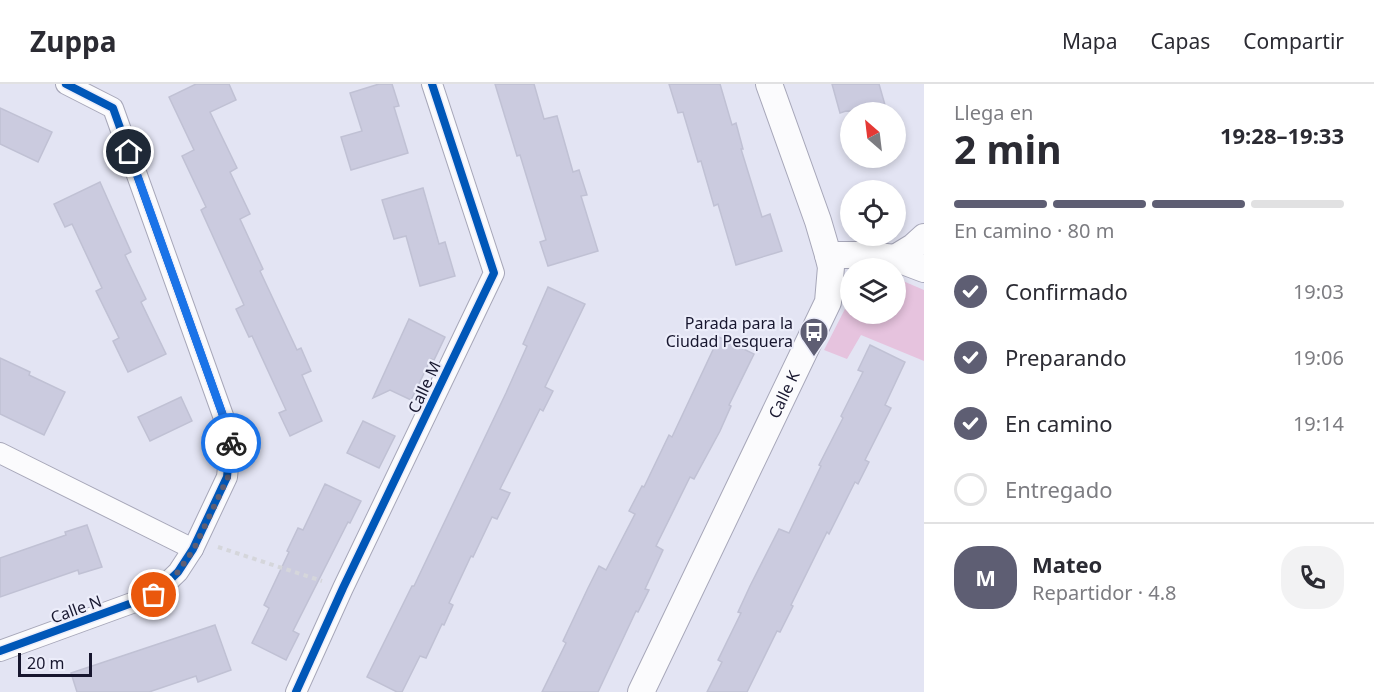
<!DOCTYPE html>
<html lang="es">
<head>
<meta charset="utf-8">
<style>
	:root { --surface:#fff; --page:#f2f2f3; --text:#2b2b33; --muted:#7c7c81; --line:#e1e1e2; --accent:#5e5e73 }
	body { margin:0; font-family:"Noto Sans",sans-serif; background:var(--page); color:var(--text); height:100vh; display:flex; flex-direction:column; font-size:22px; white-space:nowrap }
	* { box-sizing:border-box; margin:0 }
	p { font-size:20px; color:var(--muted) }
	.icon { flex:none; width:33px; height:33px; fill:none; stroke:currentColor; stroke-width:2; stroke-linecap:round; stroke-linejoin:round }
	.map { position:relative; flex:1; overflow:hidden }
	.details { display:flex; flex-direction:column; background:var(--surface); width:450px }
	.details>* { flex:none }
	.needle { width:39px; rotate:332deg }
	.buttons { position:absolute; left:840px; top:18px; display:grid; gap:12px }
	.buttons a { display:grid; place-items:center; width:66px; height:66px; border-radius:50%; background:var(--surface); box-shadow:0 3px 9px #0003; font-size:30px }
	.scale { position:absolute; left:18px; bottom:15px; width:74px; box-sizing:border-box; padding-left:6px; border:3px solid #17162e; border-top:0; font-size:16px; line-height:21px; white-space:nowrap; color:#17162e; -webkit-text-stroke:4px #ecedfa; paint-order:stroke }
	.pin { position:absolute; display:grid; place-items:center; width:51px; height:51px; color:#fff; margin:-26px; border:3px solid #fff; border-radius:50%; box-shadow:0 2px 6px #0007 }
	.courier { position:absolute; display:grid; place-items:center; width:60px; height:60px; margin:-30px; border:4px solid #1a73e8; border-radius:50%; background:#fff; color:#222; box-shadow:0 2px 8px #0007 }
	.overview em { font-style:normal; font-weight:700 }
	.overview div { display:flex; flex-direction:column-reverse }
	.overview { display:flex; align-items:center; justify-content:space-between; height:102px; padding:0 30px }
	h1 { font-size:39px; font-weight:700; line-height:45px }
	.bar { display:grid; grid-template-columns:repeat(4,1fr); gap:9px 6px; align-content:center; height:72px; padding:0 30px }
	.bar i { height:8px; border-radius:4px; background:var(--line) }
	.bar .on { background:var(--accent) }
	.bar p { grid-column:span 4 }
	.line { display:flex; align-items:center; gap:15px; padding:0 30px; border-top:2px solid var(--line) }
	.line div { flex:1 }
	.round { display:grid; place-items:center; flex:none; width:63px; height:63px; border-radius:24px; background:var(--page) }
	ol { padding:0 30px; list-style:none }
	li { display:flex; align-items:center; gap:18px; height:66px }
	li p { margin-inline-start:auto }
	li .icon { padding:6px; border-radius:50%; background:var(--accent); color:#fff; stroke-width:4 }
	li:last-child { color:var(--muted) }
	li i { width:33px; height:33px; border:3px solid var(--line); border-radius:50% }
	header { display:flex; align-items:center; gap:36px; box-sizing:border-box; height:84px; padding:0 30px; background:var(--surface); border-bottom:2px solid var(--line) }
	header strong { font-size:28px }
	nav { display:flex; gap:33px; margin-inline-start:auto; font-size:21px }
	main { display:flex; flex:1; min-height:0 }
	.map>svg:first-child { display:block }
	.green { fill:#e6c3de }
	.building { fill:#cbcbdf; stroke:#c0c1d4; stroke-width:1.5 }
	.lines { fill:none; stroke-linecap:round; stroke-linejoin:round }
	.minor-casing { stroke:#a7a7b9; stroke-width:22 }
	.tertiary-casing { stroke:#a7a7b9; stroke-width:28 }
	.path { stroke:#d5d6db; stroke-width:4; stroke-dasharray:4.5 4.5; stroke-linecap:butt }
	.minor { stroke:#fbfbfd; stroke-width:20 }
	.tertiary { stroke:#fbfbfd; stroke-width:26 }
	.cycleway-casing { stroke:#ecedfa; stroke-width:11 }
	.cycleway { stroke:#0057b8; stroke-width:8 }
	.done { stroke:#5e5e73; stroke-width:6; stroke-dasharray:0 10.8 }
	.route { stroke:#1a73e8; stroke-width:8 }
	.labels { text-anchor:middle; dominant-baseline:central; stroke-width:4.5; stroke-linejoin:round; paint-order:stroke }
	.poi-label { font-size:16px; fill:#17162e; stroke:#ecedfa; text-anchor:end }
	.street-label { font-size:16px; fill:#17162e; stroke:#ecedfa }
</style>
</head>
<body>
<header>
<strong>Zuppa</strong>
<nav><a>Mapa</a><a>Capas</a><a>Compartir</a></nav>
</header>
<main>
<div class="map">
<svg width="924" height="608" viewBox="0 0 924 608">
	<rect width="100%" height="100%" fill="#e3e4f3"/>
	<path class="green" d="M 896,194 L 924,206 L 924,277 L 861,251 L 847,275 L 824,266 L 846,223 L 848,202 L 850,199 L 850,230 L 896,230 Z"/>
	<g class="building">
		<path d="M 196,0 L 229,0 L 236,16 L 210,28 L 237,84 L 230,88 L 250,130 L 240,135 L 263,185 L 260,187 L 297,266 L 301,264 L 311,287 L 302,291 L 322,337 L 290,352 L 279,329 L 286,326 L 252,252 L 249,253 L 236,225 L 244,221 L 201,126 L 206,123 L 182,72 L 194,66 L 169,13 Z"/>
		<path d="M 379,0 L 392,0 L 399,22 L 394,23 L 408,69 L 351,86 L 341,53 L 362,47 L 350,9 Z"/>
		<path d="M 495,0 L 534,0 L 544,35 L 557,32 L 573,88 L 579,86 L 587,111 L 581,112 L 598,167 L 548,182 L 540,158 L 546,156 L 520,71 L 517,72 Z"/>
		<path d="M 669,0 L 720,0 L 732,41 L 736,39 L 743,65 L 741,65 L 762,133 L 770,130 L 782,167 L 736,181 L 718,120 L 714,122 L 701,77 L 698,78 L 683,28 L 678,29 Z"/>
		<path d="M 832,0 L 879,0 L 887,28 L 846,27 L 840,29 Z"/>
		<path d="M 0,24 L 52,48 L 38,78 L 0,60 Z"/>
		<path d="M 100,98 L 131,168 L 125,171 L 146,215 L 141,218 L 166,270 L 128,288 L 113,257 L 119,254 L 96,207 L 102,204 L 72,140 L 65,143 L 54,120 Z"/>
		<path d="M 423,104 L 439,160 L 445,158 L 455,192 L 420,202 L 406,152 L 394,155 L 382,116 Z"/>
		<path d="M 548,203 L 585,220 L 545,303 L 553,307 L 543,327 L 540,325 L 500,405 L 510,409 L 497,435 L 492,433 L 473,473 L 471,472 L 449,519 L 453,521 L 444,541 L 442,540 L 426,574 L 420,572 L 402,608 L 397,608 L 367,593 L 412,502 L 414,502 L 506,309 L 527,262 L 523,260 Z"/>
		<path d="M 409,235 L 445,253 L 434,276 L 431,275 L 411,316 L 390,306 L 373,314 Z"/>
		<path d="M 719,253 L 754,270 L 729,321 L 731,322 L 720,347 L 694,395 L 690,393 L 656,462 L 663,466 L 645,505 L 649,506 L 638,528 L 636,527 L 598,608 L 542,608 L 566,559 L 563,557 L 588,504 L 599,482 L 606,486 L 635,430 L 629,427 L 642,402 L 644,403 L 669,351 L 672,353 Z"/>
		<path d="M 870,261 L 905,278 L 885,321 L 891,324 L 865,376 L 869,378 L 858,400 L 855,398 L 829,450 L 827,448 L 791,521 L 793,522 L 780,548 L 777,547 L 747,608 L 707,608 L 722,578 L 718,576 L 741,529 L 738,528 L 750,502 L 779,445 L 789,449 L 821,382 L 819,381 L 843,334 L 841,332 L 863,288 L 858,286 Z"/>
		<path d="M 0,274 L 30,288 L 29,291 L 65,308 L 44,351 L 0,330 Z"/>
		<path d="M 181,313 L 192,337 L 150,357 L 138,333 Z"/>
		<path d="M 363,337 L 395,352 L 379,384 L 347,369 Z"/>
		<path d="M 325,400 L 361,417 L 350,439 L 348,438 L 293,547 L 299,550 L 286,576 L 252,559 L 269,524 L 264,521 L 289,468 L 287,467 L 298,444 L 303,446 Z"/>
		<path d="M 87,441 L 102,483 L 79,490 L 78,486 L 0,513 L 0,474 L 66,451 L 65,448 Z"/>
		<path d="M 215,541 L 231,586 L 198,598 L 196,592 L 149,608 L 77,608 L 71,589 Z"/>
	</g>
	<g class="lines">
		<g class="minor-casing">
			<g id="minor">
				<path d="M 0,369 L 193,465"/>
				<path d="M 0,567 L 154,511 L 178,488 L 193,465 L 227,393 L 231,354 L 113,24 L 66,0"/>
				<path d="M 296,608 L 343,504 L 494,189 L 432,0"/>
			</g>
		</g>
		<g class="tertiary-casing">
			<g id="tertiary">
				<path d="M 828,171 L 868,171 L 895,174 L 924,185"/>
				<path d="M 895,174 L 913,163 L 924,153"/>
				<path id="s1" d="M 641,608 L 828,218 L 831,183 L 828,171 L 818,137 L 769,0"/>
			</g>
		</g>
		<path class="path" d="M 218,463 L 322,497"/>
		<use href="#minor" class="minor"/>
		<use href="#tertiary" class="tertiary"/>
		<g class="cycleway-casing">
			<g id="cycleway">
				<path d="M 0,567 L 154,511 L 178,488 L 193,465 L 227,393 L 231,354 L 113,24 L 66,0"/>
				<path d="M 296,608 L 343,504 L 494,189 L 432,0"/>
			</g>
		</g>
		<use href="#cycleway" class="cycleway"/>
	</g>
	<g class="lines">
		<path class="done" d="M 154,511 L 178,488 L 194,465 L 228,393 L 231,359"/>
		<path class="route" d="M 129,68 L 231,354 L 231,359"/>
	</g>
	<defs>
		<g id="bus-pin" transform="scale(1.5)"><path d="M0 17L-7.5 6A9.5 9.5 0 1 1 7.5 6Z" fill="#5e5e73" stroke="#ecedfa"/><path d="M-5-6H5V4H4V6H2V4H-2V6H-4V4H-5ZM-3.5-4V0h7V-4ZM-3.5 1.2v1.5H-2V1.2ZM2 1.2v1.5H3.5V1.2Z" fill="#fff"/></g>
	</defs>
	<g fill-rule="evenodd">
		<use href="#bus-pin" x="814" y="248"/>
	</g>
	<g class="labels">
		<g class="poi-label">
			<text x="793" y="239">Parada para la<tspan x="793" dy="18">Ciudad Pesquera</tspan></text>
		</g>
		<g class="street-label">
			<text transform="translate(424 303) rotate(-65)">Calle M</text>
			<text stroke="none"><textPath href="#s1" startOffset="330">Calle K</textPath></text>
			<text transform="translate(76 525) rotate(-20)">Calle N</text>
		</g>
	</g>
</svg>
<div class="buttons">
<a><svg class="needle" viewBox="-14 -14 28 28"><path d="M0-13l5 13h-10z" fill="#e53935"/><path d="M0 13l5-13h-10z" fill="#7c7c81"/></svg></a>
<a><svg class="icon" aria-label="locate" viewBox="0 0 24 24"><circle cx="12" cy="12" r="6"/><path d="M12 2v4M12 18v4M2 12h4M18 12h4"/></svg></a>
<a><svg class="icon" aria-label="layers" viewBox="0 0 24 24"><path d="M12 4l9 5-9 5-9-5zM3 14l9 5 9-5"/></svg></a>
</div>
<div class="scale">20 m</div>
<div class="pin" style="left:154px;top:511px;background:#ea580c"><svg class="icon" aria-label="bag" viewBox="0 0 24 24"><path d="M5 8h14l-1 12H6zM9 8a3 3 0 0 1 6 0"/></svg></div>
<div class="pin" style="left:129px;top:68px;background:#1f2937"><svg class="icon" aria-label="home" viewBox="0 0 24 24"><path d="M3 11l9-7 9 7M6 9v11h12V9"/></svg></div>
<div class="courier" style="left:231px;top:359px"><svg class="icon" aria-label="bike" viewBox="0 0 24 24"><circle cx="6" cy="16" r="4"/><circle cx="18" cy="16" r="4"/><path d="M6 16l4-8h5l3 8M10 8l3 8H6M13 5h3"/></svg></div>
</div>
<section class="details">
<div class="overview"><div><h1>2 min</h1><p>Llega en</p></div><em>19:28–19:33</em></div>
<div class="bar"><i class="on"></i><i class="on"></i><i class="on"></i><i></i><p>En camino · 80 m</p></div>
<ol>
<li><svg class="icon" aria-label="check" viewBox="0 0 24 24"><path d="M5 12l5 5 9-10"/></svg>Confirmado<p>19:03</p></li>
<li><svg class="icon" aria-label="check" viewBox="0 0 24 24"><path d="M5 12l5 5 9-10"/></svg>Preparando<p>19:06</p></li>
<li><svg class="icon" aria-label="check" viewBox="0 0 24 24"><path d="M5 12l5 5 9-10"/></svg>En camino<p>19:14</p></li>
<li><i></i>Entregado</li>
</ol>
<div class="line" style="height:108px"><b class="round" style="background:var(--accent);color:#fff">M</b><div><b>Mateo</b><p>Repartidor · 4.8</p></div><a class="round"><svg class="icon" aria-label="phone" viewBox="0 0 24 24"><path d="M5 4h4l2 5-3 2q2 4 5 5l2-3 5 2v4C11 20 4 13 5 4z"/></svg></a></div>
</section>
</main>
</body>
</html>
